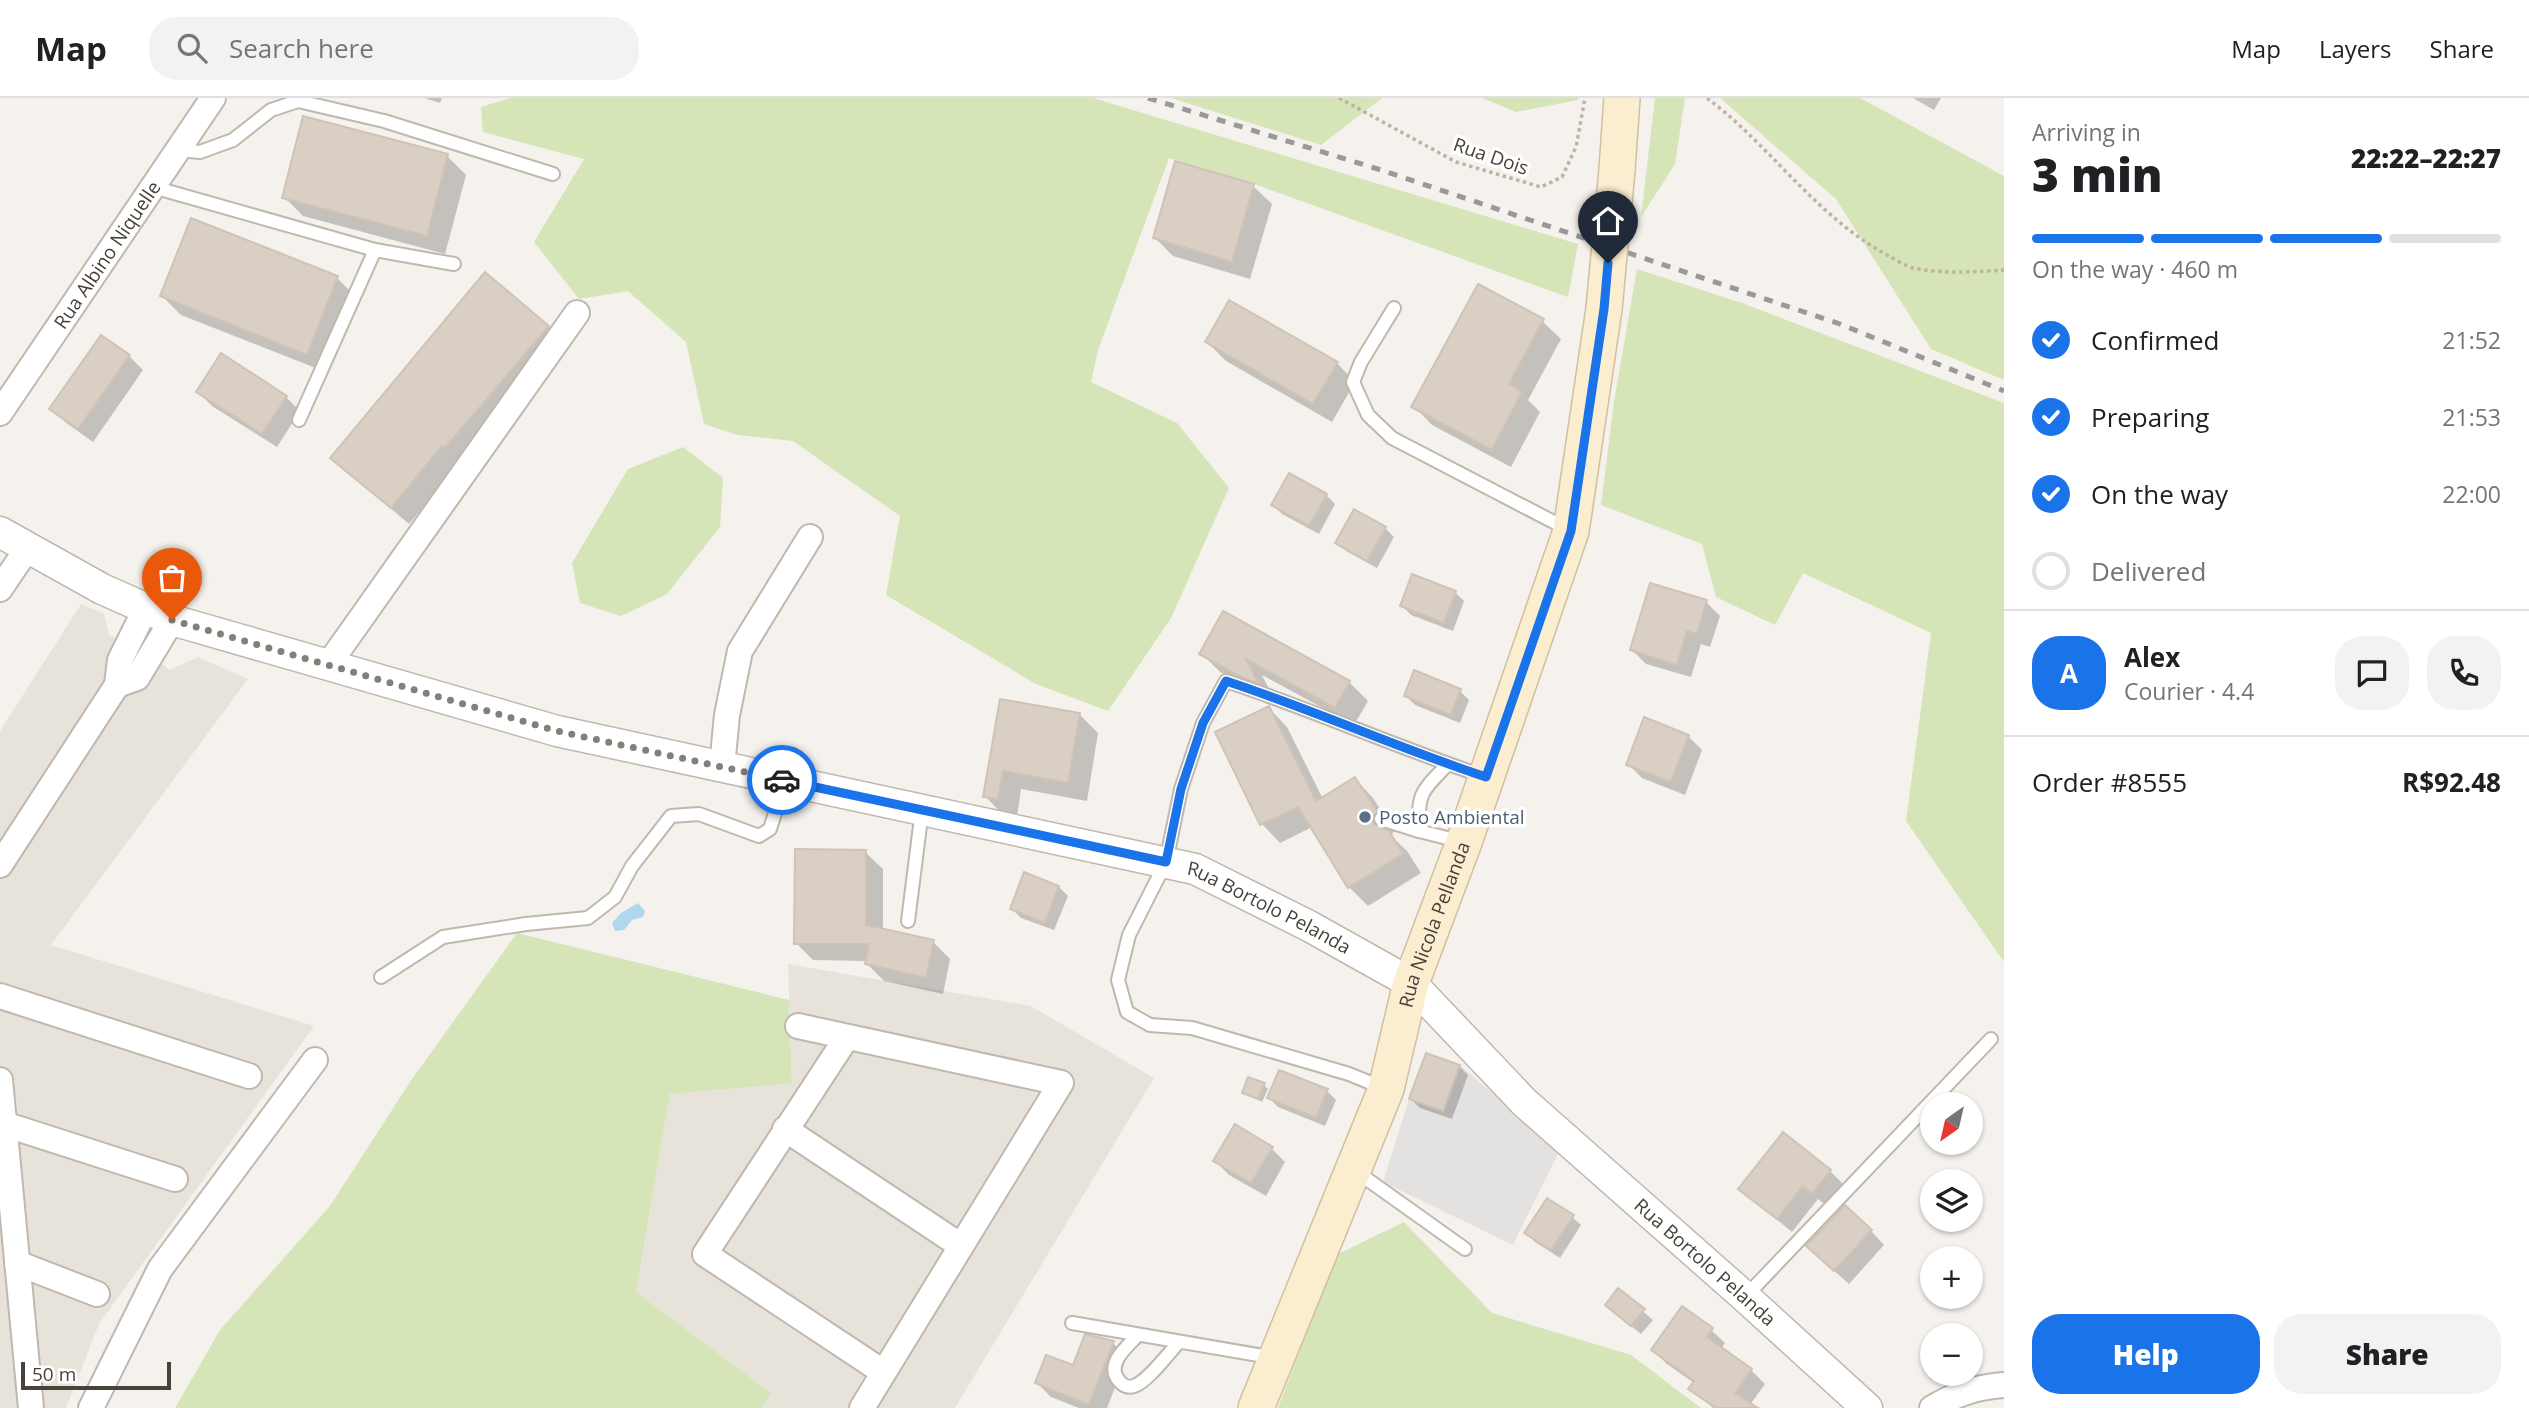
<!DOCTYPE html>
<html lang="en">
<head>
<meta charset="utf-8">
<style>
	:root { --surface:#fff; --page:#f2f2f2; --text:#202124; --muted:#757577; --line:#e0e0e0; --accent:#1a73e8 }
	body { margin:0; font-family:"Open Sans",sans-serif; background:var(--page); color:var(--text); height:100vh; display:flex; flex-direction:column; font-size:26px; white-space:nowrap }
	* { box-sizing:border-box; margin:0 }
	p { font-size:23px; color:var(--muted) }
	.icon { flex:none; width:38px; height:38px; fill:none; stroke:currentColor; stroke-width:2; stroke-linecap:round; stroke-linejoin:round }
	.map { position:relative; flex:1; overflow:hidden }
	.side { display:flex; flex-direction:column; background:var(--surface); width:525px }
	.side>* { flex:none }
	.needle { width:46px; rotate:214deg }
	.tools { position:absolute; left:1920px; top:994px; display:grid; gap:14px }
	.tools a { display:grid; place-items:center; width:63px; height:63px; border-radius:50%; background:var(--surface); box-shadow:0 2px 5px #0004; font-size:35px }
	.scale { position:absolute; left:21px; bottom:18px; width:150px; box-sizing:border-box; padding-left:7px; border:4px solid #49423a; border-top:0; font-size:19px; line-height:24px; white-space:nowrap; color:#49423a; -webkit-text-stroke:5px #fff; paint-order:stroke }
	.pin { position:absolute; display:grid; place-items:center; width:60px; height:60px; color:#fff; margin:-72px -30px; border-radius:50% 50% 50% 0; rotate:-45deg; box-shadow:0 0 7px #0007 }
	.pin .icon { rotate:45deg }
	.courier { position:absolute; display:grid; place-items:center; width:70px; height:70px; margin:-35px; border:5px solid #1a73e8; border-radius:50%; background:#fff; color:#222; box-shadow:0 2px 9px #0007 }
	.summary em { font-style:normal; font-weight:800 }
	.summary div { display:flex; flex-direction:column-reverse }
	.summary { display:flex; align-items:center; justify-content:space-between; height:119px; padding:0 28px }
	h1 { font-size:46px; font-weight:800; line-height:52px }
	.bar { display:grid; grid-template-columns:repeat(4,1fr); gap:10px 7px; align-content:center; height:84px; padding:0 28px }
	.bar i { height:9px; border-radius:5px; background:var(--line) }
	.bar .on { background:var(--accent) }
	.bar p { grid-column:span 4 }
	.line { display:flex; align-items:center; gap:18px; padding:0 28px; border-top:2px solid var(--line) }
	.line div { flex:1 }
	.round { display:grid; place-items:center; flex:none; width:74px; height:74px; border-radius:28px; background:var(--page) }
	ol { padding:0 28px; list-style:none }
	li { display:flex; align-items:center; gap:21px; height:77px }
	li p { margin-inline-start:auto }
	li .icon { padding:7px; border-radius:50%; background:var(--accent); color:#fff; stroke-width:4 }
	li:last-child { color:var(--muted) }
	li i { width:38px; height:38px; border:4px solid var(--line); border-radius:50% }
	.action { display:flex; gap:14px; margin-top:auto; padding:14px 28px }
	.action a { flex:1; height:80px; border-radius:28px; background:var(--accent); color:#fff; font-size:28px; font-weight:800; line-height:80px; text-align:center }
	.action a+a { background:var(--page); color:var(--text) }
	header { display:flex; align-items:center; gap:42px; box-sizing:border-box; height:98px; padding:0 35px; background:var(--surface); border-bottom:2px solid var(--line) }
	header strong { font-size:33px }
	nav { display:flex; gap:38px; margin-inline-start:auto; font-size:24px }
	.search { width:490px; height:63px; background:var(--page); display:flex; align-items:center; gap:18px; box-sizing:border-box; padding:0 24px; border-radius:28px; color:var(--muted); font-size:26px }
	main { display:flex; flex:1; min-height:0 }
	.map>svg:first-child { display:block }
	.residential { fill:#e8e3da }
	.green { fill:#d5e5b8 }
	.parking { fill:#e4e2e0 }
	.water { fill:#aed8ec }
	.shadow { fill:#0003 }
	.building { fill:#d9cfc5; stroke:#d0c3b6; stroke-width:2 }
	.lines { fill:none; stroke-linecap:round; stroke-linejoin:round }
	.service-casing { stroke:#c0b8af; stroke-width:16 }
	.minor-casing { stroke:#c0b8af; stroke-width:28 }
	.tertiary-casing { stroke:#c0b8af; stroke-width:33 }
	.secondary-casing { stroke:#d1bf9f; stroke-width:38 }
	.path { stroke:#c0b3a1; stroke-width:3.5; stroke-dasharray:3.5 3.5; stroke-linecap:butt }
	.service { stroke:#fff; stroke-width:12 }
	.minor { stroke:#fff; stroke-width:24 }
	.tertiary { stroke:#fff; stroke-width:30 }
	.secondary { stroke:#fbedd0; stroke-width:35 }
	.rail { stroke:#999; stroke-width:5; stroke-dasharray:9 9; stroke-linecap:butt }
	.secondary-bridge-casing { stroke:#d1bf9f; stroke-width:38; stroke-linecap:butt }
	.secondary-bridge { stroke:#fbedd0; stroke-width:35 }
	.done { stroke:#857f78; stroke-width:7; stroke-dasharray:0 12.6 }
	.route { stroke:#1a73e8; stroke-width:9 }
	.service-dot { fill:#5c6f8a; stroke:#fff; stroke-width:2.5 }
	.labels { text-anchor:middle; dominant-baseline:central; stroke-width:7; stroke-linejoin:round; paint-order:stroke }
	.street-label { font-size:19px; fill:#49423a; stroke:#fff }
	.service-label { font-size:19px; fill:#4e5e75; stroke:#fff; text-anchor:start }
</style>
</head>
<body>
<header>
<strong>Map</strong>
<div class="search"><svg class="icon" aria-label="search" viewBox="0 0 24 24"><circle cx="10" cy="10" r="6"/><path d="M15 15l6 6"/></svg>Search here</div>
<nav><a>Map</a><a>Layers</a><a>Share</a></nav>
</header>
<main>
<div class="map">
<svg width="2004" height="1310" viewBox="0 0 2004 1310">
	<rect width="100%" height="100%" fill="#f5f1ec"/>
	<g class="residential">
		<path d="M 81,506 L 104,516 L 109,537 L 152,557 L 169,572 L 198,559 L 248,581 L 51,847 L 314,928 L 99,1226 L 66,1310 L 0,1310 L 0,633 Z"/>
		<path d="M 788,866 L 1031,908 L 1154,980 L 955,1310 L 762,1310 L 770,1295 L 636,1194 L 670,996 L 792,984 Z"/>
	</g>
	<g class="green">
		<path d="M 511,0 L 1093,0 L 1578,146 L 1568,199 L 1254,86 L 1169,60 L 1098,252 L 1091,284 L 1177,325 L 1229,390 L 1171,520 L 1108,613 L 1036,586 L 886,497 L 900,418 L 793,343 L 738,337 L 704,326 L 686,244 L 628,193 L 579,201 L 534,144 L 584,61 L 483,34 L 481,9 Z"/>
		<path d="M 1171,0 L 1382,0 L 1321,47 Z"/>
		<path d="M 1482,0 L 1578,0 L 1578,2 L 1516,14 Z"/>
		<path d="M 1655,0 L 1685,0 L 1675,66 L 1641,119 Z"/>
		<path d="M 1720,0 L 1860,0 L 2004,78 L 2004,282 L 1931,251 L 1836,101 Z"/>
		<path d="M 1637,171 L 1742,205 L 2004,305 L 2004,864 L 1906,723 L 1931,535 L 1803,475 L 1775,527 L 1716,499 L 1702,446 L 1601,407 L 1614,303 Z"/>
		<path d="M 683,349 L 723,380 L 720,429 L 667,496 L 621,518 L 580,505 L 572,465 L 628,371 Z"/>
		<path d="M 517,835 L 789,902 L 792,985 L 670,996 L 636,1194 L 771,1295 L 762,1310 L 175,1310 L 220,1232 L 330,1108 L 410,984 Z"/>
		<path d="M 1404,1124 L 1492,1215 L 1631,1257 L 1701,1310 L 1278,1310 L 1336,1157 Z"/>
	</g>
	<path class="parking" d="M 1460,967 L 1559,1054 L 1513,1147 L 1383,1084 L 1409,1001 L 1443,1013 Z"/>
	<path class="water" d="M 638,805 L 645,813 L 643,819 L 632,822 L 624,832 L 615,833 L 612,825 L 621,815 Z"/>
	<g class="shadow">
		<path d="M 424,0 L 442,0 L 440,5 Z"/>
		<path d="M 1913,0 L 1941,0 L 1934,12 Z"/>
		<path d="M 447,58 L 466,77 L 445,156 L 303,118 L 284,99 Z"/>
		<path d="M 1253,88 L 1272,106 L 1250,181 L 1173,158 L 1155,140 Z"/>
		<path d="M 192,122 L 337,180 L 356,199 L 326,274 L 181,217 L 162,198 Z"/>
		<path d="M 1542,223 L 1561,241 L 1528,302 L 1540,314 L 1511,369 L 1432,327 L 1414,308 Z"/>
		<path d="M 548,229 L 565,246 L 461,364 L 409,426 L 332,360 Z"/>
		<path d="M 1207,244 L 1337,265 L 1355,284 L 1332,324 L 1226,263 Z"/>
		<path d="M 129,258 L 143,272 L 93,344 L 65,324 L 51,310 Z"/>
		<path d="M 198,294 L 286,299 L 300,313 L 277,349 L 212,308 Z"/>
		<path d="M 1326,397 L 1335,406 L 1319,436 L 1282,416 L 1273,407 Z"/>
		<path d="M 1385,430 L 1394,439 L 1377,470 L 1346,453 L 1337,444 Z"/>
		<path d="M 1455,494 L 1464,503 L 1453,533 L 1411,517 L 1402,508 Z"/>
		<path d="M 1706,504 L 1720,518 L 1710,549 L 1701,546 L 1691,579 L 1646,566 L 1632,552 Z"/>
		<path d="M 1223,515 L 1349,584 L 1368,603 L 1354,627 L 1262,577 L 1274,601 L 1220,574 L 1201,555 Z"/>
		<path d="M 1460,593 L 1469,602 L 1460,625 L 1415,607 L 1406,598 Z"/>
		<path d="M 1002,603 L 1080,617 L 1098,635 L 1087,703 L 1021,691 L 1017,719 L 1003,717 L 985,698 Z"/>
		<path d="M 1269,610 L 1287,629 L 1323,701 L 1355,681 L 1373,700 L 1394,733 L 1391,738 L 1407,753 L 1421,775 L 1368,808 L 1349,789 L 1312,729 L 1280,745 L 1262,726 Z"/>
		<path d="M 1688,638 L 1702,652 L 1685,697 L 1642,680 L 1628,666 Z"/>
		<path d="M 865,754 L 883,771 L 883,833 L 933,844 L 950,861 L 943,896 L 884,883 L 867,866 L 867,863 L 813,862 L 796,845 Z"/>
		<path d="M 1059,789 L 1068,798 L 1054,832 L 1021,820 L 1012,811 Z"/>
		<path d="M 1459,968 L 1468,977 L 1452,1021 L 1420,1010 L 1411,1001 Z"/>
		<path d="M 1264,987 L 1268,991 L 1262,1004 L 1244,994 Z"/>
		<path d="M 1327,993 L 1336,1002 L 1325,1028 L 1278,1009 L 1269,1000 Z"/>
		<path d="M 1783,1037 L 1830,1073 L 1844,1087 L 1827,1108 L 1818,1101 L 1792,1134 L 1740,1091 Z"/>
		<path d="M 1271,1050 L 1285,1064 L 1266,1098 L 1229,1077 L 1215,1063 Z"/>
		<path d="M 1572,1119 L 1581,1127 L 1560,1160 L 1535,1144 L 1526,1135 Z"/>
		<path d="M 1871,1133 L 1884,1147 L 1849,1186 L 1822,1162 Z"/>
		<path d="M 1619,1193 L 1653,1222 L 1641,1236 L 1616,1216 Z"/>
		<path d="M 1711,1232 L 1725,1245 L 1721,1251 L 1751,1272 L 1765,1286 L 1749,1308 L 1752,1310 L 1713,1310 L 1691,1290 L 1694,1285 L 1667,1266 L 1653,1252 Z"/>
		<path d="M 1113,1245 L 1127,1259 L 1107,1310 L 1079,1310 L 1051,1299 L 1037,1285 L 1074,1269 Z"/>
	</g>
	<g class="building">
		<path d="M 303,18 L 448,56 L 427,138 L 282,100 Z"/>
		<path d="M 1175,63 L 1254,86 L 1232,164 L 1153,140 Z"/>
		<path d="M 191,120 L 338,178 L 307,257 L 160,198 Z"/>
		<path d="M 485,174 L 549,228 L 445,350 L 442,348 L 391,410 L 330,360 Z"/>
		<path d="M 1478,186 L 1544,221 L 1509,286 L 1522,294 L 1492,352 L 1411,309 Z"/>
		<path d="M 1229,202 L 1338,264 L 1313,306 L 1205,244 Z"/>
		<path d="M 101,237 L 130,257 L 78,331 L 49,311 Z"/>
		<path d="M 221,255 L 287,298 L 262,336 L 196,294 Z"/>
		<path d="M 1289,375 L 1327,396 L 1309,428 L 1271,407 Z"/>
		<path d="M 1354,411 L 1386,429 L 1367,463 L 1335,445 Z"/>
		<path d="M 1412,476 L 1456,493 L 1444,525 L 1400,508 Z"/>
		<path d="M 1650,485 L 1707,502 L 1697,536 L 1687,533 L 1677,567 L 1630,552 Z"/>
		<path d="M 1223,513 L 1350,583 L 1335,610 L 1246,561 L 1258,585 L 1243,580 L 1199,556 Z"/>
		<path d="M 1414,572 L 1461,591 L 1451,617 L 1404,598 Z"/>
		<path d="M 1000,601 L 1080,615 L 1068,685 L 1003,673 L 998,701 L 983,699 Z"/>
		<path d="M 1269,608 L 1316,703 L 1355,679 L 1377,714 L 1373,719 L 1374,726 L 1389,733 L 1403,756 L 1348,790 L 1298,709 L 1260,727 L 1215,634 Z"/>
		<path d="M 1644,619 L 1689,637 L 1671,684 L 1626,667 Z"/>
		<path d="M 795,751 L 866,752 L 866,827 L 934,842 L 926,880 L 865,866 L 869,846 L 794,846 Z"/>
		<path d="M 1024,774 L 1059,788 L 1045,825 L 1010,811 Z"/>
		<path d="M 1426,955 L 1460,967 L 1443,1013 L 1409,1001 Z"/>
		<path d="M 1279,972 L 1328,991 L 1316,1020 L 1267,1000 Z"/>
		<path d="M 1248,979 L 1265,985 L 1258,1001 L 1242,995 Z"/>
		<path d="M 1235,1026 L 1273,1049 L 1251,1085 L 1213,1063 Z"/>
		<path d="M 1783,1034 L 1831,1072 L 1812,1096 L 1803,1088 L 1777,1121 L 1738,1091 Z"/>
		<path d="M 1547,1100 L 1574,1117 L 1551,1152 L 1524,1135 Z"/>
		<path d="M 1845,1107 L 1872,1132 L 1834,1173 L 1806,1148 Z"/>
		<path d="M 1618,1190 L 1645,1211 L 1631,1228 L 1605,1207 Z"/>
		<path d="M 1682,1208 L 1713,1230 L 1707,1239 L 1752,1271 L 1735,1295 L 1758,1310 L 1716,1310 L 1688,1291 L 1694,1283 L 1651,1252 Z"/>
		<path d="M 1085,1236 L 1114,1243 L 1089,1307 L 1035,1285 L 1046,1257 L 1073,1267 Z"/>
	</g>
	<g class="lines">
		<g class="service-casing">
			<g id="service">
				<path d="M 177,52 L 200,54 L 233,42 L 271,12 L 298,3 L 384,23 L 553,76"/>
				<path d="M 153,89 L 375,152 L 454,166"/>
				<path d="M 1394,210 L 1361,264 L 1353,284 L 1368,317 L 1392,340 L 1569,432"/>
				<path d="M 299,322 L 375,152"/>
				<path d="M 1381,721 L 1419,733 L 1463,744"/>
				<path d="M 1419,733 C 1417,695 1422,693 1447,667"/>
				<path d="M 908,823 L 922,712"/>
				<path d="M 381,879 L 443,839 L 526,826 L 588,820 L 615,799 L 632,768 L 671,718 L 699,716 L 759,738 L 770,731 L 785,683"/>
				<path d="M 1383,990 L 1349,976 L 1192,930 L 1150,927 L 1127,914 L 1118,882 L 1129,837 L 1166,764 L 1181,691 L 1203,625 L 1226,583 C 1314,612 1398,650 1486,679"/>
				<path d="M 1357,1074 L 1465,1151"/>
				<path d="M 1745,1199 L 1991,941"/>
				<path d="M 1072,1225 L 1275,1260"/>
				<path d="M 1137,1238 C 1126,1250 1104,1267 1120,1284 C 1124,1288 1128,1290 1134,1288 C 1147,1284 1168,1256 1178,1245"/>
			</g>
		</g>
		<g class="minor-casing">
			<g id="minor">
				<path id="s1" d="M 0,315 L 213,0"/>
				<path d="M 0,491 L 27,451"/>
				<path d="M 328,567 L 577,215"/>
				<path d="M 117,587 L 137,580 L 172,522"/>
				<path d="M 722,669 L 727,617 L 740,553 L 810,439"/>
				<path d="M 0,767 L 117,587 L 120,562 L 145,512"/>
				<path d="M 0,898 L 249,978"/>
				<path d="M 798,928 L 1061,985 L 862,1310"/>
				<path d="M 847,939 L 705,1156 L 883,1274"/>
				<path d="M 0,982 L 31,1310"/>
				<path d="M 4,1026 L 175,1081"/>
				<path d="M 785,1031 L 961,1148"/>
				<path d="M 17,1165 L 97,1196"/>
				<path d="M 91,1310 L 160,1171 L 315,962"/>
				<path d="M 1932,1310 C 1956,1296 1976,1289 2004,1287"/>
			</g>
		</g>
		<g class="tertiary-casing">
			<g id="tertiary">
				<path id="s2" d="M 0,434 L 102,491 L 172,522 L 557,633 L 1195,771 L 1309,828 L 1411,885 L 1524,1004 L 1745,1199 L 1867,1310"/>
			</g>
		</g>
		<g class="secondary-casing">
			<g id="secondary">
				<path d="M 1617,72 L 1622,0"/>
				<path id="s3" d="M 1256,1310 L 1386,991 L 1411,885 L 1464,744 L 1571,433 L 1604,211"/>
			</g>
		</g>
		<g class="path">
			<path d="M 1339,0 L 1456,64 L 1541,89 L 1562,79 L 1576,49 L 1585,0"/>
			<path d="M 1707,0 C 1771,48 1817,120 1889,158 C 1896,162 1905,168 1913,170 C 1942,176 1974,174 2004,172"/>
		</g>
		<use href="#service" class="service"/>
		<use href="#minor" class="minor"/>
		<use href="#tertiary" class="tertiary"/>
		<use href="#secondary" class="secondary"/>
		<path class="rail" d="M 1148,0 L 1381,72 L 1840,226 L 2004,293"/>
		<g class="secondary-bridge-casing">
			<path id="secondary-bridge" d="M 1604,211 L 1617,72"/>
		</g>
		<use href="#secondary-bridge" class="secondary-bridge"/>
	</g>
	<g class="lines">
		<path class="done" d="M 172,522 L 557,633 L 782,682"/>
		<path class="route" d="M 782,682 L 1166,764 L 1181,691 L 1203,625 L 1226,583 C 1314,612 1398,650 1486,679 L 1571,433 L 1604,211 L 1608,165"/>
	</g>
	<circle class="service-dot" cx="1365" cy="719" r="7"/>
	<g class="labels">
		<g class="street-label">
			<text transform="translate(1491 58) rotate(19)">Rua Dois</text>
			<text stroke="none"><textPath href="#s1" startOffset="191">Rua Albino Niquelle</textPath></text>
			<text stroke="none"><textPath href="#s2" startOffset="1330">Rua Bortolo Pelanda</textPath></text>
			<text stroke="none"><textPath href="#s3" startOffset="516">Rua Nicola Pellanda</textPath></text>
			<text stroke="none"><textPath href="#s2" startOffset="1897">Rua Bortolo Pelanda</textPath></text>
		</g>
		<g class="service-label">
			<text x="1379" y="719">Posto Ambiental</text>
		</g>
	</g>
</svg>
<div class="tools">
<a><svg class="needle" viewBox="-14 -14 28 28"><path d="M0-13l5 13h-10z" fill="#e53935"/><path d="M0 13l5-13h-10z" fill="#757577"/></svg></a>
<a><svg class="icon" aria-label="layers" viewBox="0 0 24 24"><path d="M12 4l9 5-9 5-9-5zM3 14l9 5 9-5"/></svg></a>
<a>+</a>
<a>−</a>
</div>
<div class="scale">50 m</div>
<div class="pin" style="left:172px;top:522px;background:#ea580c"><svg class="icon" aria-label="bag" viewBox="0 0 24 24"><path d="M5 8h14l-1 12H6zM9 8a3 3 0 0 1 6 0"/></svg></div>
<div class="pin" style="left:1608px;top:165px;background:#1f2937"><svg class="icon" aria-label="home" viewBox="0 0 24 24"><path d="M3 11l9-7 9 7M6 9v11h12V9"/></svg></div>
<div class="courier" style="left:782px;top:682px"><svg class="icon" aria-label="car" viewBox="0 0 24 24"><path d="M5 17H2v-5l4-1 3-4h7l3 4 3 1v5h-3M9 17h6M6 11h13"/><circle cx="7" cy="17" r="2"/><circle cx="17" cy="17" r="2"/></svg></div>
</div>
<section class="side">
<div class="summary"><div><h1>3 min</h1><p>Arriving in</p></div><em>22:22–22:27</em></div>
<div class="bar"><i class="on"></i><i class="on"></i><i class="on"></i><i></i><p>On the way · 460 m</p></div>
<ol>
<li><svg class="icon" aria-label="check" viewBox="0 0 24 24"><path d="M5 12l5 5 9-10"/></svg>Confirmed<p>21:52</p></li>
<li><svg class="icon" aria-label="check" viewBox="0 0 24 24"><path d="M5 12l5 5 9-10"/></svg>Preparing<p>21:53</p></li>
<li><svg class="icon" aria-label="check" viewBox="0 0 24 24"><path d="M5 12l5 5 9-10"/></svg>On the way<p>22:00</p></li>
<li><i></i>Delivered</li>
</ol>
<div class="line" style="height:126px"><b class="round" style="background:var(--accent);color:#fff">A</b><div><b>Alex</b><p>Courier · 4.4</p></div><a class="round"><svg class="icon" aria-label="chat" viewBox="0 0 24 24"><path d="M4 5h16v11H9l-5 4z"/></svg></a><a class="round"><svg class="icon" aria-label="phone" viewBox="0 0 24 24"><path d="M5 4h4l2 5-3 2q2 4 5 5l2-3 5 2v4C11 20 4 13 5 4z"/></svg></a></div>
<div class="line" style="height:91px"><div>Order #8555</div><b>R$92.48</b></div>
<div class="action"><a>Help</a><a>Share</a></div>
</section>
</main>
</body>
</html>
